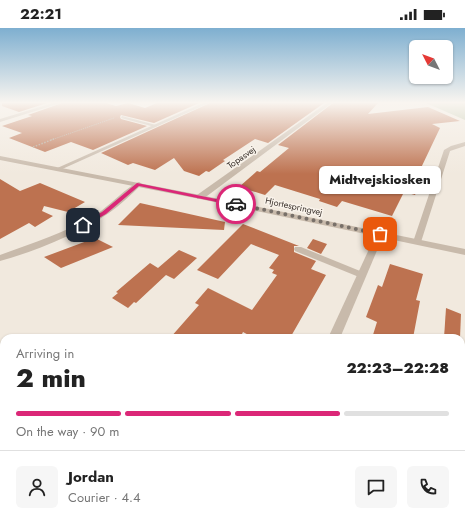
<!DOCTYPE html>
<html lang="en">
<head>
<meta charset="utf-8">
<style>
	:root { --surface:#fff; --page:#f6f6f6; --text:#222; --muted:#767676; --line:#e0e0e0; --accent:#db2777 }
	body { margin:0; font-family:Jost,sans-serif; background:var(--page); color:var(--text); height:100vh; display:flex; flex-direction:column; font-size:15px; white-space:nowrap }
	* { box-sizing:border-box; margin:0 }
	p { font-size:13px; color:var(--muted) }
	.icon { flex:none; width:22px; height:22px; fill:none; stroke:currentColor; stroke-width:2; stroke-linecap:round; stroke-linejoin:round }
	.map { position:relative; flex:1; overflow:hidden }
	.sheet { position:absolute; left:0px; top:306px; width:465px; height:196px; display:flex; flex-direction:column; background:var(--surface); border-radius:12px 12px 0 0; box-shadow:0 1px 3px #0004 }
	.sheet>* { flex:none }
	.needle { width:26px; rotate:312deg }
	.controls { position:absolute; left:409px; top:12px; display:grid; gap:8px }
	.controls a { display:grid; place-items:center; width:44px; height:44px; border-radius:6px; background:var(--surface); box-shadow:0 1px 3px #0004; font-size:20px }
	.pin { position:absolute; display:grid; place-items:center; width:34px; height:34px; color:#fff; margin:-17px; border-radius:8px; box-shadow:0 2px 6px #0006 }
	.courier { position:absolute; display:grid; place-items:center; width:40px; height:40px; margin:-20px; border:3px solid #db2777; border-radius:50%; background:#fff; color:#222; box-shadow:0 1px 5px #0007 }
	.bubble { position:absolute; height:28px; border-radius:6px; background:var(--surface); box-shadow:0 1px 3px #0004; font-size:13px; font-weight:800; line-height:28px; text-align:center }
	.headline em { font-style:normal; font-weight:800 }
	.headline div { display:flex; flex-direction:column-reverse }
	.headline { display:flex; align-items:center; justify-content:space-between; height:68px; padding:0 16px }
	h1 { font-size:26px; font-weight:800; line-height:30px }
	.bar { display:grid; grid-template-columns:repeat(4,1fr); gap:6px 4px; align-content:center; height:48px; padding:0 16px }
	.bar i { height:5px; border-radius:3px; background:var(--line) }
	.bar .active { background:var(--accent) }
	.bar p { grid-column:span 4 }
	.line { display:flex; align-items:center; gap:10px; padding:0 16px; border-top:1px solid var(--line) }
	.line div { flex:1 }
	.round { display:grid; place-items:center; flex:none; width:42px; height:42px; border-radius:6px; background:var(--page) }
	.status { display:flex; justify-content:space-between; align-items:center; height:28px; padding:0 20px; background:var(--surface); direction:ltr }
	.status svg { height:11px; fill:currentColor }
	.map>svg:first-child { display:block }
	.green { fill:#b2bf9f }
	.building { fill:#bd7250 }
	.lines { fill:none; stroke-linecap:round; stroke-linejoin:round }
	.path-far1 { stroke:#b4a595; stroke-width:1; stroke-dasharray:1 1; stroke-linecap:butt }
	.path { stroke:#b4a595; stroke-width:1.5; stroke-dasharray:1.5 1.5; stroke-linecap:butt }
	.service { fill:#c8baab; fill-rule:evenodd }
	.minor { fill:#c8baab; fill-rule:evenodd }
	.tertiary { fill:#c8baab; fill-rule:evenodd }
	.route { fill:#db2777 }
	.done { stroke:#787069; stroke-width:4; stroke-dasharray:0 7.2 }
	.labels { text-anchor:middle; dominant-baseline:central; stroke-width:3; stroke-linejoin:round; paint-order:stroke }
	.far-street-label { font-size:9px; fill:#372f2a; stroke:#f9f3eb }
</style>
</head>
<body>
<div class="status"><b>22:21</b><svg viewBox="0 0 49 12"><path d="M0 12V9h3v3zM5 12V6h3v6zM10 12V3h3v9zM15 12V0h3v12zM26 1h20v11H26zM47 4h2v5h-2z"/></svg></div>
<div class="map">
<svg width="465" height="502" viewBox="0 0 465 502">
	<rect width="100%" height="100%" fill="#f1e9de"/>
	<path class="green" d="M 426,75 L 465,75 L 465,92 Z"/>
	<g class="building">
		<path d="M 2,75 L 47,75 L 19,84 L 2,78 Z"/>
		<path d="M 62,75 L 106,75 L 116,78 L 128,75 L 145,80 L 157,75 L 199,75 L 154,95 L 121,87 L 120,89 L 121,91 L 147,98 L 93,122 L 71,114 L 45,124 L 9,110 L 22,105 L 2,98 L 32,88 L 28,87 Z"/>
		<path d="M 210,75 L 324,75 L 268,115 L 255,111 L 223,132 L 225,133 L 209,144 L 206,143 L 199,148 L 184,143 L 174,130 L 155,142 L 133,135 L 128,137 L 101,125 Z"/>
		<path d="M 333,75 L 378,75 L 368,86 L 428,79 L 460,93 L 432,96 L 440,100 L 420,142 L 426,144 L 415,167 L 404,164 L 392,188 L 342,173 L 337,179 L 319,173 L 320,171 L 275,157 L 265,167 L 239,159 L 257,143 L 260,144 L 289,120 L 278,117 Z"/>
		<path d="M 0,151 L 20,163 L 40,155 L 85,174 L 68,184 L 44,178 L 42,183 L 53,188 L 35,199 L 29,195 L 0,211 Z"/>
		<path d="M 140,175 L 225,194 L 224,202 L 118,197 Z"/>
		<path d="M 243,196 L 299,218 L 294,218 L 294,224 L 316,233 L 311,241 L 326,247 L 290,310 L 254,310 L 243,304 L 240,310 L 170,310 L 199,277 L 195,275 L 208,260 L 252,282 L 277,247 L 272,245 L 274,242 L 269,240 L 279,227 L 251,216 L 218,251 L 197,242 Z"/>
		<path d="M 95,210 L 113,219 L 61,240 L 44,229 Z"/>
		<path d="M 313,211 L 327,216 L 321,226 L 307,220 Z"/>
		<path d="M 179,222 L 197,230 L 174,251 L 166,247 L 136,275 L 134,274 L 128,280 L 112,270 L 118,265 L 116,264 L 150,235 L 158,240 Z"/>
		<path d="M 390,236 L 423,246 L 416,272 L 420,273 L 413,310 L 372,310 L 377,294 L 366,289 L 378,257 L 382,259 Z"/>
		<path d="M 446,280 L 461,286 L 460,310 L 444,310 Z"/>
	</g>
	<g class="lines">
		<path class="path-far1" d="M 51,112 L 114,90"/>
		<path class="path" d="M 33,119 L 54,111"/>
		<g class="service">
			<path d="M 122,88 L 156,97 L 157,98 L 155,99 L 121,90 Z"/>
			<path d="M 295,219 L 301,219 L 365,245 L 366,247 L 365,249 L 359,249 L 295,223 L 294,221 Z"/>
		</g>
		<g class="minor">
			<path d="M 53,75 L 61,75 L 0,94 L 0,91 Z"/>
			<path d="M 203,75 L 209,75 L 60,142 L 55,141 Z"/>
			<path d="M 327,75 L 332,75 L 203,171 L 197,171 L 197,167 Z"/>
			<path d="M 465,114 L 465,118 L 450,123 L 421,214 L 420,216 L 414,216 L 413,214 L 444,122 L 451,118 Z"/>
			<path d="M 139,154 L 142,156 L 141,157 C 131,167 120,177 109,185 C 78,206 36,223 0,233 L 0,227 C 33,215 67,204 97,186 C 109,178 129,157 139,154 Z"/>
			<path d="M 380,203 L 384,206 L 340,310 L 328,310 L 376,206 Z"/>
			<path d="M 241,498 L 259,498 L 257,502 L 239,502 Z"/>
		</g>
		<path class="tertiary" d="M 0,128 L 200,167 L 465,221 L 465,227 L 200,171 L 0,132 Z"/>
	</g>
	<linearGradient id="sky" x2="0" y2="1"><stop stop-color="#7eafd0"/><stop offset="0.51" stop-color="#f9f5f0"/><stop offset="1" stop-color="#f9f5f0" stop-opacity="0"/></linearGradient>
	<rect width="465" height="146" fill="url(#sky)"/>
	<path class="route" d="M 137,155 L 236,175 L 238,176 L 236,178 L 139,158 L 106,186 L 85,198 L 81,198 L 81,196 L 102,184 Z"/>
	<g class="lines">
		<path class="done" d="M 236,176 L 380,206"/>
	</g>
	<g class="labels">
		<g class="far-street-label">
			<text transform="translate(241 129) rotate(-35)">Topasvej</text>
			<text transform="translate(294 178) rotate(12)">Hjortespringvej</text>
		</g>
	</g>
</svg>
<div class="controls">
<a><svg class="needle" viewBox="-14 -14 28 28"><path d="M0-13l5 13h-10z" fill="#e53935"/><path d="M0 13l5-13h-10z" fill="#767676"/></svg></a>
</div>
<div class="pin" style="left:380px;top:206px;background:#ea580c"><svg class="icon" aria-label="bag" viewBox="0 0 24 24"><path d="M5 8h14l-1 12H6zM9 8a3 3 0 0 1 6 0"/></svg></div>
<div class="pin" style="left:83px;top:197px;background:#1f2937"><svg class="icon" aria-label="home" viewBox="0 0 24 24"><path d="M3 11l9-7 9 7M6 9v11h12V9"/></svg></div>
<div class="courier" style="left:236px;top:176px"><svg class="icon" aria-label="car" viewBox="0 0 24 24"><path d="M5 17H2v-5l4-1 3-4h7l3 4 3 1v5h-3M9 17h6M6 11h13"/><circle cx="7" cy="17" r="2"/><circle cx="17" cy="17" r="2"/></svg></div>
<div class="bubble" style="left:319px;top:138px;width:122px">Midtvejskiosken</div>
<section class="sheet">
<div class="headline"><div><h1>2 min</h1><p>Arriving in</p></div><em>22:23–22:28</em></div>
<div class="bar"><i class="active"></i><i class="active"></i><i class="active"></i><i></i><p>On the way · 90 m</p></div>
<div class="line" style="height:72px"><a class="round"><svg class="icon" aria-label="person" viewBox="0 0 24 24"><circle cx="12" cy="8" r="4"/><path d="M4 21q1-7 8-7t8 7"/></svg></a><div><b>Jordan</b><p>Courier · 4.4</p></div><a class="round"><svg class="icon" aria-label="chat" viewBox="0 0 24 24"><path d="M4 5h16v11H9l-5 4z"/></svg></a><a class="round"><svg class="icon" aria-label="phone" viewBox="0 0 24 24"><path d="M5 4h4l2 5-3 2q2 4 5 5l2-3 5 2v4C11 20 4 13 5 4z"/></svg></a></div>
</section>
</div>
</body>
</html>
